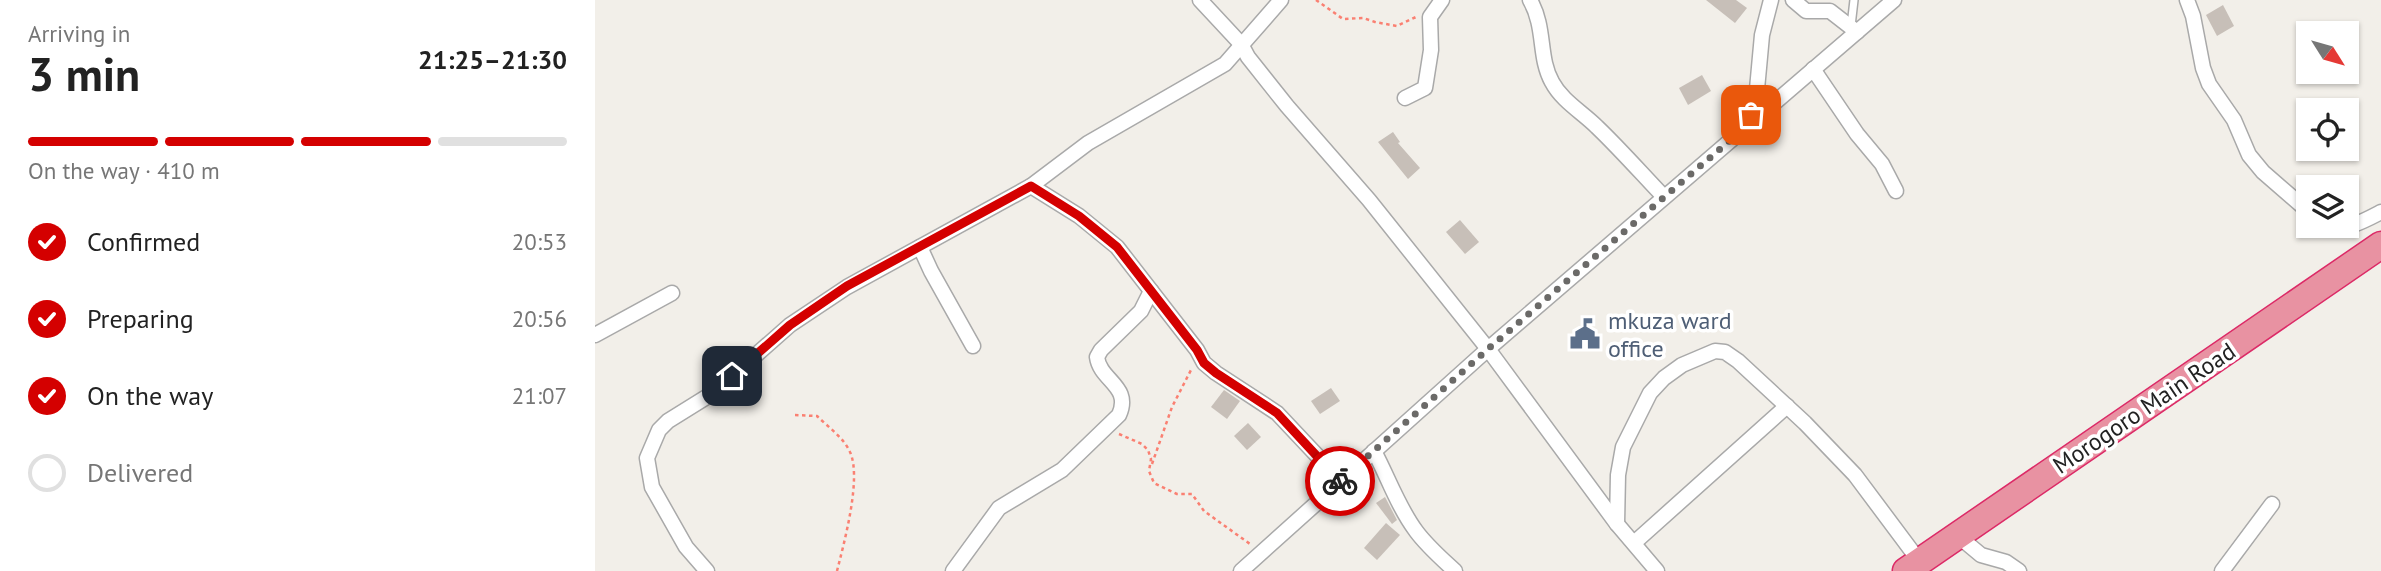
<!DOCTYPE html>
<html lang="en">
<head>
<meta charset="utf-8">
<style>
	:root { --surface:#fff; --page:#f2f2f2; --text:#222; --muted:#767676; --line:#e0e0e0; --accent:#d40000 }
	body { margin:0; font-family:"PT Sans",sans-serif; background:var(--page); color:var(--text); height:100vh; display:flex; flex-direction:column; font-size:26px; white-space:nowrap }
	* { box-sizing:border-box; margin:0 }
	p { font-size:23px; color:var(--muted) }
	.icon { flex:none; width:38px; height:38px; fill:none; stroke:currentColor; stroke-width:2; stroke-linecap:round; stroke-linejoin:round }
	.map { position:relative; flex:1; overflow:hidden }
	.panel { display:flex; flex-direction:column; background:var(--surface); width:595px }
	.panel>* { flex:none }
	.needle { width:46px; rotate:127deg }
	.fabs { position:absolute; left:1701px; top:21px; display:grid; gap:14px }
	.fabs a { display:grid; place-items:center; width:63px; height:63px; border-radius:0px; background:var(--surface); box-shadow:0 2px 5px #0004; font-size:35px }
	.pin { position:absolute; display:grid; place-items:center; width:60px; height:60px; color:#fff; margin:-30px; border-radius:14px; box-shadow:0 4px 10px #0006 }
	.courier { position:absolute; display:grid; place-items:center; width:70px; height:70px; margin:-35px; border:5px solid #d40000; border-radius:50%; background:#fff; color:#222; box-shadow:0 2px 9px #0007 }
	.summary em { font-style:normal; font-weight:700 }
	.summary div { display:flex; flex-direction:column-reverse }
	.summary { display:flex; align-items:center; justify-content:space-between; height:119px; padding:0 28px }
	h1 { font-size:46px; font-weight:700; line-height:52px }
	.bar { display:grid; grid-template-columns:repeat(4,1fr); gap:10px 7px; align-content:center; height:84px; padding:0 28px }
	.bar i { height:9px; border-radius:5px; background:var(--line) }
	.bar .on { background:var(--accent) }
	.bar p { grid-column:span 4 }
	ol { padding:0 28px; list-style:none }
	li { display:flex; align-items:center; gap:21px; height:77px }
	li p { margin-inline-start:auto }
	li .icon { padding:7px; border-radius:50%; background:var(--accent); color:#fff; stroke-width:4 }
	li:last-child { color:var(--muted) }
	li i { width:38px; height:38px; border:4px solid var(--line); border-radius:50% }
	main { display:flex; flex:1; min-height:0 }
	.map>svg:first-child { display:block }
	.building { fill:#c7bfb8 }
	.lines { fill:none; stroke-linecap:round; stroke-linejoin:round }
	.lane-casing { stroke:#a9a9a9; stroke-width:10 }
	.street-casing { stroke:#a9a9a9; stroke-width:17 }
	.highway-casing { stroke:#dc2a67; stroke-width:29 }
	.path { stroke:#fa8072; stroke-width:2.5; stroke-dasharray:3.5 3.5; stroke-linecap:butt }
	.lane { stroke:#fff; stroke-width:7 }
	.street { stroke:#fff; stroke-width:14 }
	.highway { stroke:#e892a2; stroke-width:26 }
	.done { stroke:#6b6a68; stroke-width:7; stroke-dasharray:0 12.6 }
	.route { stroke:#d40000; stroke-width:9 }
	.labels { text-anchor:middle; dominant-baseline:central; stroke-width:7; stroke-linejoin:round; paint-order:stroke }
	.service-label { font-size:24px; fill:#4e5e75; stroke:#fff; text-anchor:start }
	.street-label { font-size:24px; fill:#222; stroke:#fff }
</style>
</head>
<body>
<main>
<section class="panel">
<div class="summary"><div><h1>3 min</h1><p>Arriving in</p></div><em>21:25–21:30</em></div>
<div class="bar"><i class="on"></i><i class="on"></i><i class="on"></i><i></i><p>On the way · 410 m</p></div>
<ol>
<li><svg class="icon" aria-label="check" viewBox="0 0 24 24"><path d="M5 12l5 5 9-10"/></svg>Confirmed<p>20:53</p></li>
<li><svg class="icon" aria-label="check" viewBox="0 0 24 24"><path d="M5 12l5 5 9-10"/></svg>Preparing<p>20:56</p></li>
<li><svg class="icon" aria-label="check" viewBox="0 0 24 24"><path d="M5 12l5 5 9-10"/></svg>On the way<p>21:07</p></li>
<li><i></i>Delivered</li>
</ol>
</section>
<div class="map">
<svg width="1786" height="571" viewBox="0 0 1786 571">
	<rect width="100%" height="100%" fill="#f2efe9"/>
	<g class="building">
		<path d="M 1111,0 L 1141,0 L 1152,8 L 1140,23 Z"/>
		<path d="M 1628,5 L 1639,26 L 1622,36 L 1611,15 Z"/>
		<path d="M 1107,75 L 1116,91 L 1093,105 L 1084,88 Z"/>
		<path d="M 798,132 L 805,142 L 803,143 L 825,168 L 813,179 L 783,142 Z"/>
		<path d="M 865,220 L 884,242 L 870,254 L 851,232 Z"/>
		<path d="M 736,388 L 745,401 L 725,414 L 716,401 Z"/>
		<path d="M 629,390 L 645,401 L 632,419 L 616,407 Z"/>
		<path d="M 653,423 L 666,437 L 652,450 L 639,436 Z"/>
		<path d="M 790,497 L 802,520 L 797,524 L 781,503 Z"/>
		<path d="M 791,523 L 805,535 L 782,560 L 769,548 Z"/>
	</g>
	<g class="lines">
		<g class="lane-casing">
			<path id="lane" d="M 1256,26 L 1259,0"/>
		</g>
		<g class="street-casing">
			<g id="street">
				<path d="M 605,0 L 646,44 L 653,57 L 692,106 L 774,200 L 893,349 L 1022,524 L 1062,571"/>
				<path d="M 935,0 C 951,28 943,57 957,82 C 967,101 987,112 1002,127 C 1025,149 1047,174 1069,197"/>
				<path d="M 1198,0 L 1211,11 L 1235,11 L 1262,32"/>
				<path d="M 1592,0 L 1598,16 L 1608,68 L 1614,84 L 1639,120 L 1654,155 L 1668,172 L 1713,211"/>
				<path d="M 1218,69 L 1262,134 L 1287,164 L 1301,191"/>
				<path d="M 810,98 L 830,88 L 836,50 L 835,17 L 847,0"/>
				<path d="M 1154,124 L 1161,100 L 1167,35 L 1176,0"/>
				<path d="M 436,186 L 484,216 L 522,247 L 602,350 L 609,363 L 621,373 L 682,413 L 746,481"/>
				<path d="M 1732,226 C 1753,230 1767,222 1786,212"/>
				<path d="M 325,247 L 336,271 L 378,346"/>
				<path d="M 0,335 L 77,293"/>
				<path d="M 779,451 C 793,477 803,507 821,531 C 832,546 846,558 860,571"/>
				<path d="M 1022,524 L 1023,475 L 1028,447 L 1055,393 L 1069,378 L 1087,365 L 1120,351 L 1130,352 L 1143,361 L 1210,423 L 1260,475 L 1325,562"/>
				<path d="M 1362,535 L 1386,555 L 1411,562 L 1424,571"/>
				<path d="M 1039,543 L 1192,406"/>
				<path d="M 112,571 L 91,547 L 57,487 L 52,458 L 64,430 L 73,421 L 118,393 L 195,325 L 252,287 L 436,186 L 493,143 L 630,64 L 686,0"/>
				<path d="M 358,571 L 404,508 L 467,470 L 524,415 C 537,386 505,381 502,357 L 506,350 L 546,311 L 556,291"/>
				<path d="M 646,571 L 893,349 L 1299,0"/>
				<path d="M 1627,571 L 1677,504"/>
			</g>
		</g>
		<g class="highway-casing">
			<path id="highway" d="M 1311,571 L 1786,245"/>
		</g>
		<g class="path">
			<path d="M 721,0 L 748,19 L 768,18 L 780,22 L 802,26 L 821,17"/>
			<path d="M 200,415 L 222,416 C 232,426 249,438 255,452 C 267,478 249,543 242,571"/>
			<path d="M 524,434 L 547,444 L 553,450 L 556,459 L 554,471 L 559,483 L 582,494 L 597,494 L 609,511 L 655,544"/>
			<path d="M 557,464 L 577,407 L 596,370"/>
		</g>
		<use href="#lane" class="lane"/>
		<use href="#street" class="street"/>
		<use href="#highway" class="highway"/>
	</g>
	<g class="lines">
		<path class="done" d="M 745,481 L 893,349 L 1154,124 L 1156,115"/>
		<path class="route" d="M 137,376 L 195,325 L 252,286 L 436,186 L 484,216 L 522,247 L 602,350 L 609,363 L 621,373 L 682,413 L 745,481"/>
	</g>
	<defs>
		<g id="civic-bare" transform="scale(2.415)"><path d="M-.6-6.5H3V-4.5H.6V-3L4-1V1h2V6H-6V1h2V-1L-.6-3ZM-1.2 2.5V6h2.4V2.5Z" fill="#5c6f8a" stroke="#fff" stroke-width="2.5" paint-order="stroke"/></g>
	</defs>
	<g fill-rule="evenodd">
		<use href="#civic-bare" x="990" y="334"/>
	</g>
	<g class="labels">
		<g class="service-label">
			<text x="1013" y="320">mkuza ward<tspan x="1013" dy="28">office</tspan></text>
		</g>
		<g class="street-label">
			<text transform="translate(1549 408) rotate(-34)">Morogoro Main Road</text>
		</g>
	</g>
</svg>
<div class="fabs">
<a><svg class="needle" viewBox="-14 -14 28 28"><path d="M0-13l5 13h-10z" fill="#e53935"/><path d="M0 13l5-13h-10z" fill="#767676"/></svg></a>
<a><svg class="icon" aria-label="locate" viewBox="0 0 24 24"><circle cx="12" cy="12" r="6"/><path d="M12 2v4M12 18v4M2 12h4M18 12h4"/></svg></a>
<a><svg class="icon" aria-label="layers" viewBox="0 0 24 24"><path d="M12 4l9 5-9 5-9-5zM3 14l9 5 9-5"/></svg></a>
</div>
<div class="pin" style="left:1156px;top:115px;background:#ea580c"><svg class="icon" aria-label="bag" viewBox="0 0 24 24"><path d="M5 8h14l-1 12H6zM9 8a3 3 0 0 1 6 0"/></svg></div>
<div class="pin" style="left:137px;top:376px;background:#1f2937"><svg class="icon" aria-label="home" viewBox="0 0 24 24"><path d="M3 11l9-7 9 7M6 9v11h12V9"/></svg></div>
<div class="courier" style="left:745px;top:481px"><svg class="icon" aria-label="bike" viewBox="0 0 24 24"><circle cx="6" cy="16" r="4"/><circle cx="18" cy="16" r="4"/><path d="M6 16l4-8h5l3 8M10 8l3 8H6M13 5h3"/></svg></div>
</div>
</main>
</body>
</html>
